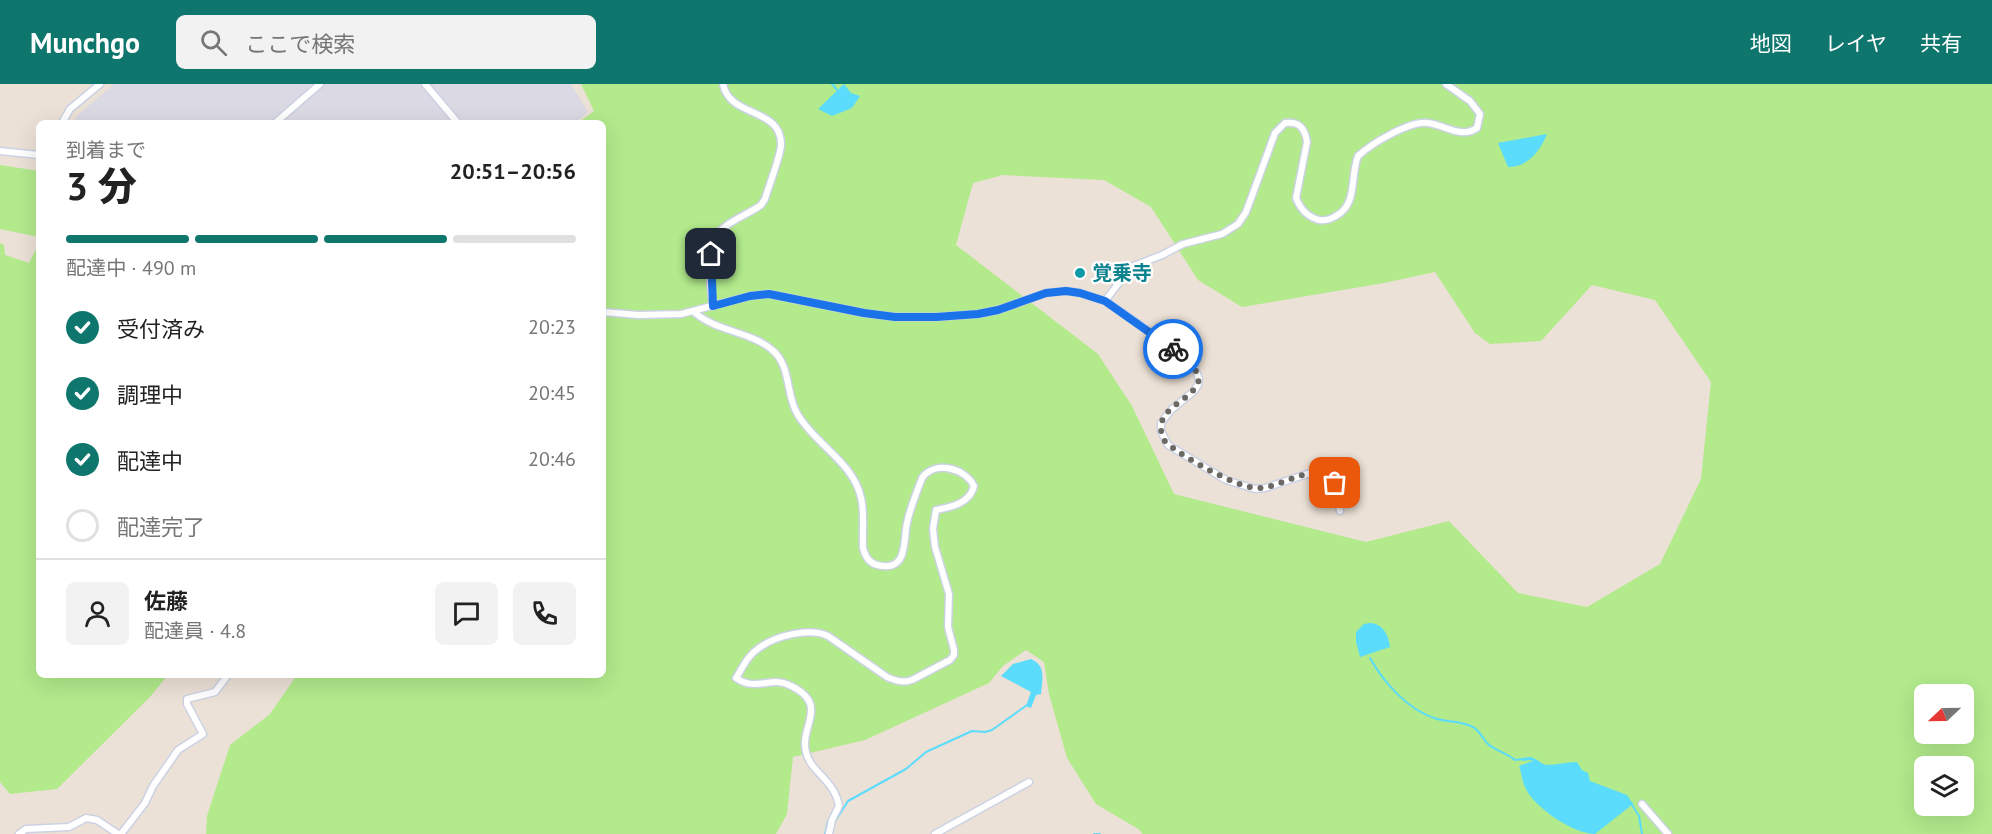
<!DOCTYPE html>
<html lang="ja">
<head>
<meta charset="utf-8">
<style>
	:root { --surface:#fff; --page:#f2f2f2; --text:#222; --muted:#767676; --line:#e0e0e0; --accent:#0f766e }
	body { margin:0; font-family:"PT Sans","Noto Sans JP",sans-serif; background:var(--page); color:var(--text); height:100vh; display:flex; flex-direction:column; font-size:22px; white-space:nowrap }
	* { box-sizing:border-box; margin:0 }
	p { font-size:20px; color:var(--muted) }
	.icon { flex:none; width:33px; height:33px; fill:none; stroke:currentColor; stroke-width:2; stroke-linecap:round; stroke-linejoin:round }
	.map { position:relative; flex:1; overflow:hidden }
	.drawer { position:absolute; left:36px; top:36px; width:570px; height:558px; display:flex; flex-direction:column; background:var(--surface); border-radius:9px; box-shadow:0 6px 24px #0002 }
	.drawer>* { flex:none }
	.needle { width:39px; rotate:248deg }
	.fabs { position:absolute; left:1914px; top:600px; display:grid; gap:12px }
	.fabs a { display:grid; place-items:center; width:60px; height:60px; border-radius:9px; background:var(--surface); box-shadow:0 6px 24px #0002; font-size:30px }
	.pin { position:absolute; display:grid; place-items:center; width:51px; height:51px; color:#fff; margin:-26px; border-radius:12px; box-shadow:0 3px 9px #0006 }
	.courier { position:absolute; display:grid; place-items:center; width:60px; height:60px; margin:-30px; border:4px solid #1a73e8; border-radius:50%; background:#fff; color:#222; box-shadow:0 2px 8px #0007 }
	.head em { font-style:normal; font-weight:800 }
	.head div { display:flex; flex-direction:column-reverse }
	.head { display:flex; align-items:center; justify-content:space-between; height:102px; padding:0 30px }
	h1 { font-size:39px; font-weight:800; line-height:45px }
	.bar { display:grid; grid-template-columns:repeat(4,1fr); gap:9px 6px; align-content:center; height:72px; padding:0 30px }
	.bar i { height:8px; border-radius:4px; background:var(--line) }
	.bar .current { background:var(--accent) }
	.bar p { grid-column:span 4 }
	.line { display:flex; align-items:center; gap:15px; padding:0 30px; border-top:2px solid var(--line) }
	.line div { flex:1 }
	.round { display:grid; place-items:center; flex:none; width:63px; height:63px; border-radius:9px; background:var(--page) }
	ol { padding:0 30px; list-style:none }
	li { display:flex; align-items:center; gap:18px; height:66px }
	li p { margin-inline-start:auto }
	li .icon { padding:6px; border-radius:50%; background:var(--accent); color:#fff; stroke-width:4 }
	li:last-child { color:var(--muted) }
	li i { width:33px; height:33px; border:3px solid var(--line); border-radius:50% }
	header { display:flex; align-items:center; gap:36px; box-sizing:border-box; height:84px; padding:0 30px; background:var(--accent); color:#fff }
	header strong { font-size:28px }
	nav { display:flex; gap:33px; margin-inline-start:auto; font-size:21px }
	.search { width:420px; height:54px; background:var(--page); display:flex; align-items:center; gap:15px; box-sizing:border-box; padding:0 21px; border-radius:9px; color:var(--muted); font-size:22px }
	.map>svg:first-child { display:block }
	.industrial { fill:#dbd9e3 }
	.green { fill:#b2ea8c; fill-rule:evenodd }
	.water { fill:#5cdcfc }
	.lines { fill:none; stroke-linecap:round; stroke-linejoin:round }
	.stream { stroke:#5cdcfc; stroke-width:2 }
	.street-casing { stroke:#ccd2e3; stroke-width:9 }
	.street { stroke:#fff; stroke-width:6 }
	.done { stroke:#6c6864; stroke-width:6; stroke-dasharray:0 10.8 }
	.route { stroke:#1a73e8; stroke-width:8 }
	.culture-dot { fill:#0f9aa8; stroke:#fff; stroke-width:2 }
	.labels { text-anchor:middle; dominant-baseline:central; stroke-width:4.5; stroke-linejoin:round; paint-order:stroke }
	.culture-label { font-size:20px; font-weight:bold; fill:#0d838f; stroke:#fff; text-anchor:start }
</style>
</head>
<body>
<header>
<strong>Munchgo</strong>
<div class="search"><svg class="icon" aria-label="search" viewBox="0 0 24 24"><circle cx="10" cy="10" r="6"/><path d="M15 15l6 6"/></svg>ここで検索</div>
<nav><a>地図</a><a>レイヤ</a><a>共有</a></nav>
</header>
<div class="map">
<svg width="1992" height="750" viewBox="0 0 1992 750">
	<rect width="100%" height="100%" fill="#ece1d6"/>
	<path class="industrial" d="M 114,0 L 571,0 L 588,28 L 575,39 L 72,39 L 79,30 Z"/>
	<g class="green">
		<path d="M 581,0 L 1992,0 L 1992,750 L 1142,750 L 1140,746 L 1096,720 L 1067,674 L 1049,610 L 1044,578 L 1026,566 L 1003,582 L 989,599 L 865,656 L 793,673 L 787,730 L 776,750 L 206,750 L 207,732 L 230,661 L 270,630 L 297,591 L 603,591 L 603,39 L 578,39 L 594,27 ZM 1003,91 L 1104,96 L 1151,123 L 1198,196 L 1242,223 L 1384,199 L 1435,188 L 1475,249 L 1490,260 L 1541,257 L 1592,201 L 1655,216 L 1711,298 L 1701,395 L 1660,480 L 1587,523 L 1518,509 L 1449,437 L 1366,458 L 1174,410 L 1132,322 L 1098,270 L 956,161 L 973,99 ZM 1924,610 L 1964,610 L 1964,650 L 1924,650 ZM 1924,682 L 1964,682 L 1964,722 L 1924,722 Z"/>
		<path d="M 0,81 L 39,87 L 39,153 L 0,145 Z"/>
		<path d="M 0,159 L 4,161 L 5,171 L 29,179 L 39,159 L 39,591 L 168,591 L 149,614 L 57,705 L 10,710 L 0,698 Z"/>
	</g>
	<g class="water">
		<path d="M 844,0 L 851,9 L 860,12 L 852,24 L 832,32 L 818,25 Z"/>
		<path d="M 1547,50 C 1540,67 1528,83 1508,83 L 1498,59 Z"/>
		<path d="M 1370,539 C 1383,540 1388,550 1390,563 L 1360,573 L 1356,558 L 1356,548 L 1364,540 Z"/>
		<path d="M 1031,575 C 1047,582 1042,596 1041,610 L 1036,611 L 1031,624 L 1026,622 L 1031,608 L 1001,592 L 1013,580 Z"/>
		<path d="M 1530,673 C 1537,674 1540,680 1547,681 C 1557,681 1567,678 1577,678 L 1582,686 L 1588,689 L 1590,697 L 1627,711 L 1633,720 L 1595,750 C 1574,750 1535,724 1526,705 C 1522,698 1522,690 1519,682 L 1533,677 L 1531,676 L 1522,677 L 1522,674 Z"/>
	</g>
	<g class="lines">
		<g class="stream">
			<path d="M 832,0 L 839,8"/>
			<path d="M 1370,574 C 1384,599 1409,627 1437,635 C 1448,638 1462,637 1473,643 C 1479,646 1483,655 1488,660 C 1494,666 1507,669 1515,676 L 1523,675"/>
			<path d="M 1631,719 L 1639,732 L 1642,750"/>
			<path d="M 834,739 L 848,717 L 906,685 L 926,668 L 972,647 L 985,648 L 992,646 L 1027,621"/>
			<path d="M 825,750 L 828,737"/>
			<path d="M 1094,750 L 1100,750"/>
		</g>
		<g class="street-casing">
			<g id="street">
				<path d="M 425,0 L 458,39"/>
				<path d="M 62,39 L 70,25 L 100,0"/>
				<path d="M 275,39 L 320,0"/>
				<path d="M 0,67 L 39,71"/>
				<path d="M 1105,217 L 1131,183 L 1162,171 L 1183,160 L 1222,150 L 1238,140 L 1246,128 L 1275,49 L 1285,39 C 1300,37 1305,45 1307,58 L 1296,114 C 1300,124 1307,133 1319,136 C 1325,137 1331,135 1336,132 C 1358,120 1350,92 1358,72 C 1371,60 1410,36 1428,39 C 1445,41 1461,55 1477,44 L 1480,30 L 1470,17 L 1446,0"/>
				<path d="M 713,222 C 710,202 706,163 720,147 C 730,136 749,130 761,121 L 765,115 C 769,101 780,74 781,61 C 782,23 729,34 723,0"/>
				<path d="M 603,228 L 638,231 L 681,230 L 750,212 L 769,210 L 864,229 L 895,233 L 936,233 L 978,230 L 998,226 L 1046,209 L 1066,207 L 1080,209 L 1105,217 L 1162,256 L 1194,282 L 1199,295 L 1198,301 L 1194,307 L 1171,326 L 1161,339 L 1161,347 L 1168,361 L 1226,396 L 1255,405 L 1265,404 L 1307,390 L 1321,389 L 1335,399 L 1340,427"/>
				<path d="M 694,228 C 717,248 749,247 771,265 C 792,281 785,311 798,331 C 815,360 854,379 861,414 C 865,429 862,449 863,464 C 865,472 869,479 877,481 C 909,489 903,456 907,439 C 910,424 917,408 922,394 C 935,376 965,384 974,402 C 970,419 952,423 936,426 L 933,445 L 935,463 L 949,510 L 948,543 L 954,566 L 954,571 L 950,576 L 912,596 C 903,599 896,597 887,593 L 828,552 C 809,543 775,552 759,564 C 748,571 743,583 736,594 C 756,608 771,592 789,601 C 831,620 799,642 806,668 C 810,688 834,695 839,722 L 832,736 L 829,750"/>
				<path d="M 1642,720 L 1668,750"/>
				<path d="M 19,750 L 26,745 L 69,743 L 86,734 L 97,736 L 118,750"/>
				<path d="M 121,750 L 145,719 L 153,702 L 178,666 L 203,650 L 187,620 L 187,615 L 215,608 L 228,591"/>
				<path d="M 935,750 L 1029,698"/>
			</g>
		</g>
		<use href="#street" class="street"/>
	</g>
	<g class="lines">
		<path class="done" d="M 1173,265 L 1194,282 L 1199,295 C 1195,316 1161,321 1161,344 C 1161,350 1163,357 1168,360 C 1183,373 1239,405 1258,404 C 1284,404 1312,375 1335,399"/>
		<path class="route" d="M 711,170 L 713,222 L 750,212 L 769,210 L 864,229 L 895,233 L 936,233 L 978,230 L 998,226 L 1046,209 L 1066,207 L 1080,209 L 1105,217 L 1173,265"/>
	</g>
	<circle class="culture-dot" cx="1080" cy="189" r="6"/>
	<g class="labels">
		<g class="culture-label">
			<text x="1092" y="189">覚乗寺</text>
		</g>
	</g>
</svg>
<div class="fabs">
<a><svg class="needle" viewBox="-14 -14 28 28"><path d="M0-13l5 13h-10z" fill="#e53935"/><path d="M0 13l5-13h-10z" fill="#767676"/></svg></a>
<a><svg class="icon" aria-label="layers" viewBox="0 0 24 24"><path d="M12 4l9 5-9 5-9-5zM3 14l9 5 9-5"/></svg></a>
</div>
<div class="pin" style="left:1335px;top:399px;background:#ea580c"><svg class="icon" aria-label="bag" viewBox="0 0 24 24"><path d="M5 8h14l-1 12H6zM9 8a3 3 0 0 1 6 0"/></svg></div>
<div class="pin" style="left:711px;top:170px;background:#1f2937"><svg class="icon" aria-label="home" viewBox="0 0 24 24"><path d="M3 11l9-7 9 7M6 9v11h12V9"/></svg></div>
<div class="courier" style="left:1173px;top:265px"><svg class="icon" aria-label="bike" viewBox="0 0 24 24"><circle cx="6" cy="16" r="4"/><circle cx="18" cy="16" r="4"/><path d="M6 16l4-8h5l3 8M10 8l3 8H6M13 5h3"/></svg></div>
<section class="drawer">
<div class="head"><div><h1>3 分</h1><p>到着まで</p></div><em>20:51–20:56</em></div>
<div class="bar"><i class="current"></i><i class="current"></i><i class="current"></i><i></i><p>配達中 · 490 m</p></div>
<ol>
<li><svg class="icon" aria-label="check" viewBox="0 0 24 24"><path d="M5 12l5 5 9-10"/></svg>受付済み<p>20:23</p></li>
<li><svg class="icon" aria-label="check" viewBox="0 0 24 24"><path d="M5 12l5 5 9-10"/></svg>調理中<p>20:45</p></li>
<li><svg class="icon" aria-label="check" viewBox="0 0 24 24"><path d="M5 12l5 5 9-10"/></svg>配達中<p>20:46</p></li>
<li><i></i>配達完了</li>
</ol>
<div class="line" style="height:108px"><a class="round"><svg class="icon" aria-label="person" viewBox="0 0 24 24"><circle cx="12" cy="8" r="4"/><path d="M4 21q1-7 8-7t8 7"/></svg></a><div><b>佐藤</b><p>配達員 · 4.8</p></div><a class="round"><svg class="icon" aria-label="chat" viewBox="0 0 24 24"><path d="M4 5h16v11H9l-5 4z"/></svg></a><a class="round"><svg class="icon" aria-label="phone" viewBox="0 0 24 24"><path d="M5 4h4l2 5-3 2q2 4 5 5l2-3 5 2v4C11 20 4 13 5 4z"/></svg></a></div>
</section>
</div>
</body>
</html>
